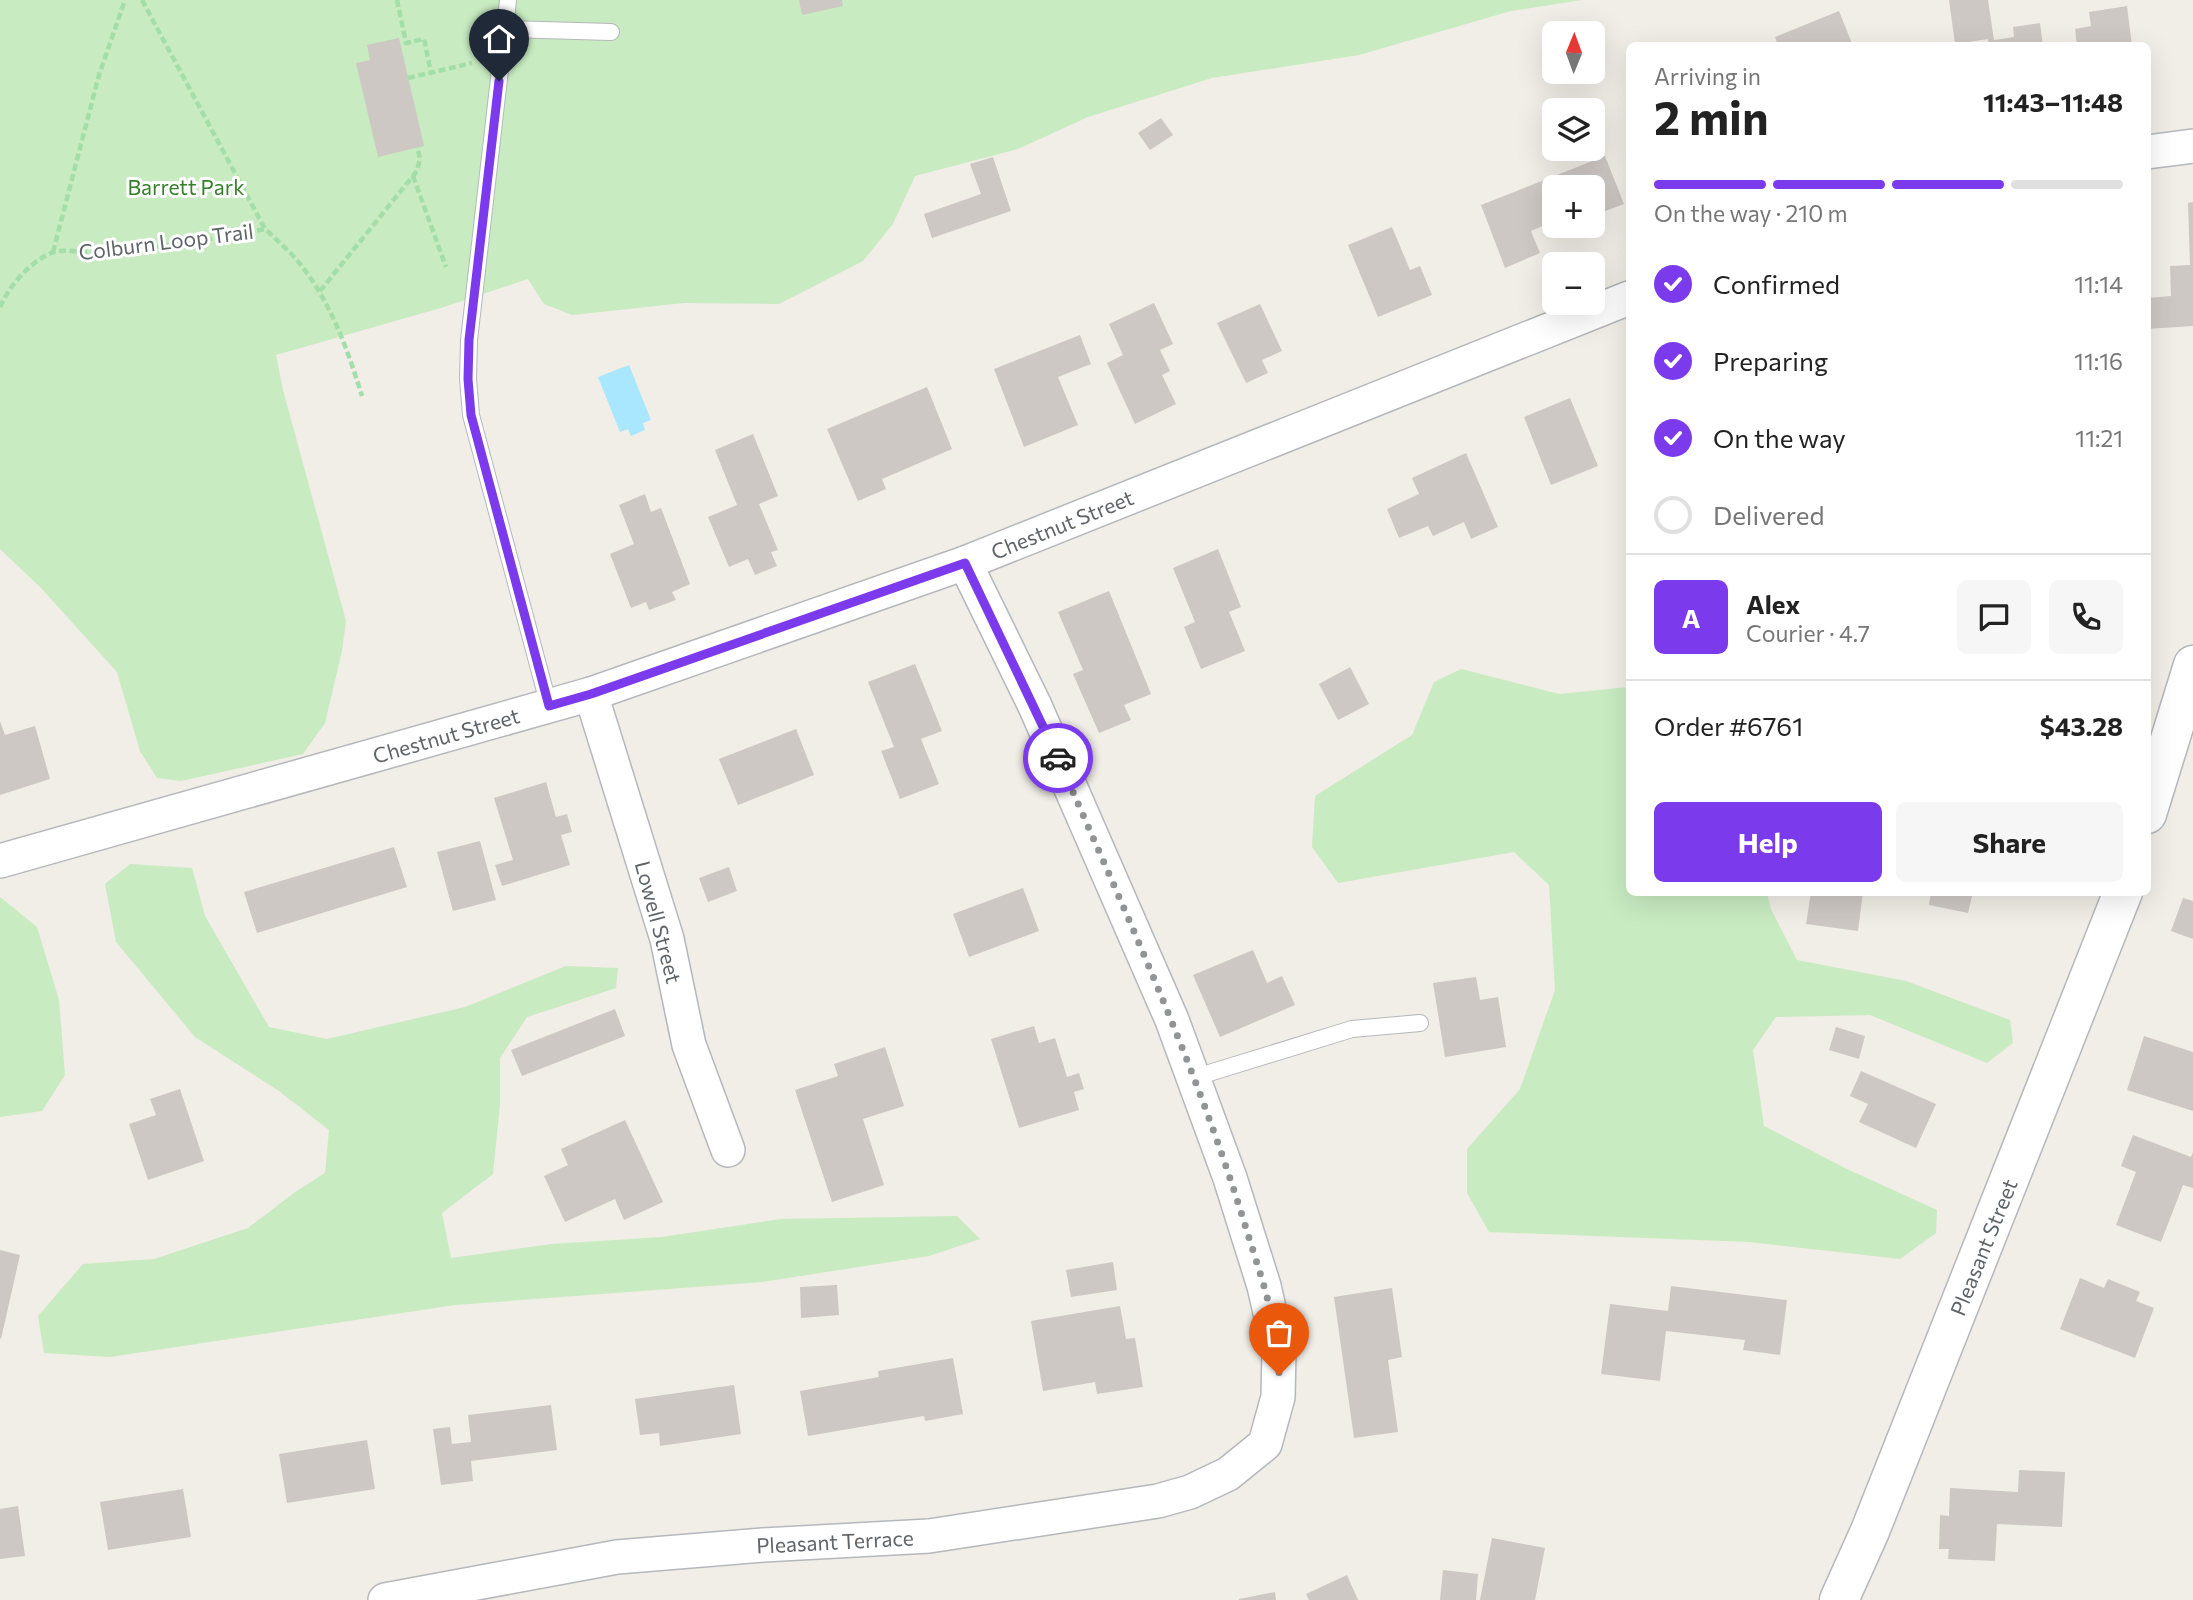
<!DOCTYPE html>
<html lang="en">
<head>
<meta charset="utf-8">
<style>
	:root { --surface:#fff; --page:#f6f6f6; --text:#222; --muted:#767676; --line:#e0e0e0; --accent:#7c3aed }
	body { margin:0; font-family:Commissioner,sans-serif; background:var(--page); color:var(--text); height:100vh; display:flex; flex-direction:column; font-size:26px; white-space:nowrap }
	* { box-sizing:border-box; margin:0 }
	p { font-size:23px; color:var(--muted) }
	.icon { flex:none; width:38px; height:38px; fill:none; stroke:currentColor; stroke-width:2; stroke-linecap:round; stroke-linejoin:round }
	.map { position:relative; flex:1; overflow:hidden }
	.panel { position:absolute; left:1626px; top:42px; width:525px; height:854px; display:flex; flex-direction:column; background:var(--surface); border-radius:10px; box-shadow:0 7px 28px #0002 }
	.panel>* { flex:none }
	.needle { width:46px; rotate:1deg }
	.fabs { position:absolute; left:1542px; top:21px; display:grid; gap:14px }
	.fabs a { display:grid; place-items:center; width:63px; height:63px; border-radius:10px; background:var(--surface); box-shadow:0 7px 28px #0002; font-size:35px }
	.pin { position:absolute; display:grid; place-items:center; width:60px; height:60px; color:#fff; margin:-72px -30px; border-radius:50% 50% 50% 0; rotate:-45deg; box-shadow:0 0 7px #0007 }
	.pin .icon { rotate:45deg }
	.courier { position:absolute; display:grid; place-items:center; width:70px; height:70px; margin:-35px; border:5px solid #7c3aed; border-radius:50%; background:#fff; color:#222; box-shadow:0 2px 9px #0007 }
	.headline em { font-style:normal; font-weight:700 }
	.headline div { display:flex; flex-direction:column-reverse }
	.headline { display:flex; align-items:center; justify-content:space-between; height:119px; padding:0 28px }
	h1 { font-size:46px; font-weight:700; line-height:52px }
	.bar { display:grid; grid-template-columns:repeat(4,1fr); gap:10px 7px; align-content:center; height:84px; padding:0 28px }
	.bar i { height:9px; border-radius:5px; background:var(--line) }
	.bar .active { background:var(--accent) }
	.bar p { grid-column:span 4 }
	.line { display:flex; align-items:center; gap:18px; padding:0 28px; border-top:2px solid var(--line) }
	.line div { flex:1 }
	.round { display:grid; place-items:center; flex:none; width:74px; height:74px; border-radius:10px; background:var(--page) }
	ol { padding:0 28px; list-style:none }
	li { display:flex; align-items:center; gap:21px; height:77px }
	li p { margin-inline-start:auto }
	li .icon { padding:7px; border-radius:50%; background:var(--accent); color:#fff; stroke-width:4 }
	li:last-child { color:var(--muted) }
	li i { width:38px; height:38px; border:4px solid var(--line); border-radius:50% }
	.button { display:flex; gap:14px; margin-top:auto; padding:14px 28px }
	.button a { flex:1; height:80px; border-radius:10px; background:var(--accent); color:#fff; font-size:28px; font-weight:700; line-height:80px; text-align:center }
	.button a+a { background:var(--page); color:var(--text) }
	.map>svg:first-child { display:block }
	.green { fill:#c8ebc1 }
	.water { fill:#a9e7ff }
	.building { fill:#cdc8c3 }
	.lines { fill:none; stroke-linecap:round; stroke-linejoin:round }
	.service-casing { stroke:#b4b8bc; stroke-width:18 }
	.minor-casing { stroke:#b4b8bc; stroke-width:36 }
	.tertiary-casing { stroke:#b4b8bc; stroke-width:41 }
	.path { stroke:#a3dea9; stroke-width:4.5; stroke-dasharray:7 3.5; stroke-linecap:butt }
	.service { stroke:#fff; stroke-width:16 }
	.minor { stroke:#fff; stroke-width:33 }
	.tertiary { stroke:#fff; stroke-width:38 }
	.done { stroke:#919494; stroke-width:7; stroke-dasharray:0 12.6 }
	.route { stroke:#7c3aed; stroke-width:9 }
	.labels { text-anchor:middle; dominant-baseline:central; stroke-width:6; stroke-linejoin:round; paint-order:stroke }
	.park-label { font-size:21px; fill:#35812b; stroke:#fff }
	.street-label { font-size:21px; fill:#5e6468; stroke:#fff }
</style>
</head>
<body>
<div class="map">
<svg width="2193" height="1600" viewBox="0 0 2193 1600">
	<rect width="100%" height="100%" fill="#f1ede7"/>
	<g class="green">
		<path d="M 0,0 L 1582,0 L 1511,11 L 1359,55 L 1212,78 L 1088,117 L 1018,149 L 915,176 L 893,224 L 863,261 L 779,304 L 684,303 L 572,315 L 544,304 L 528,279 L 444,307 L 276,355 L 283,390 L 346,621 L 342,651 L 325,723 L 303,754 L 181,781 L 157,778 L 140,751 L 117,672 L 41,588 L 0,549 Z"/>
		<path d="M 1461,669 L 1559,694 L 1629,687 L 1629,892 L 1767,893 L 1771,909 L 1797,960 L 1906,981 L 2010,1020 L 2013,1043 L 1987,1063 L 1870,1015 L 1776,1017 L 1753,1050 L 1764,1126 L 1847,1169 L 1937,1210 L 1936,1233 L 1900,1259 L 1749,1242 L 1489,1232 L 1467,1193 L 1467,1149 L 1520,1089 L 1555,990 L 1549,885 L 1514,852 L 1338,883 L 1312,847 L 1315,796 L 1412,735 L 1434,682 Z"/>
		<path d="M 130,864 L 192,868 L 205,916 L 269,1027 L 327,1039 L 465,1007 L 566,966 L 618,968 L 616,988 L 527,1017 L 500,1058 L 500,1104 L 493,1174 L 442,1213 L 451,1258 L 552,1244 L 662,1237 L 781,1219 L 957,1216 L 980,1239 L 929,1256 L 762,1282 L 455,1305 L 110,1357 L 44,1353 L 38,1316 L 83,1264 L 154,1259 L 248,1228 L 295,1192 L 325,1173 L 329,1130 L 279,1091 L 195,1037 L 116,942 L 105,884 Z"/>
		<path d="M 0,897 L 37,927 L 59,1000 L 65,1075 L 42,1111 L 0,1117 Z"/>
	</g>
	<path class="water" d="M 629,365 L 651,420 L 643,423 L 645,430 L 631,436 L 628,429 L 620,432 L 598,377 Z"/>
	<g class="building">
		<path d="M 799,0 L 842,0 L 843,6 L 802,15 Z"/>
		<path d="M 1949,0 L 1988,0 L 1994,40 L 2014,37 L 2013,27 L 2040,23 L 2043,46 L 1989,46 L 1988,39 L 1955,44 Z"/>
		<path d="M 2127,6 L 2132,46 L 2077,46 L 2075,29 L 2091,26 L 2089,12 Z"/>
		<path d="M 1839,11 L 1853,46 L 1778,46 L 1775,37 Z"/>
		<path d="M 399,38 L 424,146 L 378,157 L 356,63 L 370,60 L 367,45 Z"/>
		<path d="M 1161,118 L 1173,135 L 1150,150 L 1138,133 Z"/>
		<path d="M 1605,156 L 1624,204 L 1592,216 L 1592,187 L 1554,187 L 1554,221 L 1531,231 L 1540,253 L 1505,268 L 1481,205 Z"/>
		<path d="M 993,157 L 1011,211 L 932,238 L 924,214 L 981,194 L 970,164 Z"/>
		<path d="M 2193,202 L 2193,326 L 2147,329 L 2147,298 L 2171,296 L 2170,266 L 2190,265 L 2188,203 Z"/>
		<path d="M 1392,227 L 1410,270 L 1420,266 L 1432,295 L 1378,317 L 1348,245 Z"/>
		<path d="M 1154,303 L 1173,344 L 1160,350 L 1170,371 L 1162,375 L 1176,404 L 1135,424 L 1107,363 L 1123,355 L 1109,324 Z"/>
		<path d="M 1260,304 L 1282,351 L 1262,360 L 1268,373 L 1246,383 L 1217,323 Z"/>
		<path d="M 1080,335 L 1091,364 L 1058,377 L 1078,425 L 1024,447 L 994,369 Z"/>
		<path d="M 927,387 L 952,449 L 882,479 L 886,489 L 858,501 L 827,429 Z"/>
		<path d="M 1570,398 L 1598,466 L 1551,485 L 1524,417 Z"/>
		<path d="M 753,434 L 778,496 L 759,504 L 778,550 L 771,552 L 777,566 L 755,575 L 748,559 L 729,567 L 708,517 L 737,505 L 715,450 Z"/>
		<path d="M 1466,453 L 1498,527 L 1471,539 L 1464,522 L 1433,536 L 1428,526 L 1399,538 L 1387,509 L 1419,494 L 1412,478 Z"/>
		<path d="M 645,494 L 651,512 L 661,508 L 690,584 L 672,592 L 676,600 L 649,610 L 646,602 L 631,608 L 610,554 L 634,544 L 619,505 Z"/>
		<path d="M 1218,549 L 1241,607 L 1229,612 L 1245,651 L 1201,669 L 1184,627 L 1195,622 L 1173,568 Z"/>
		<path d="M 1109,591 L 1151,694 L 1124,705 L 1131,720 L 1099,733 L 1073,674 L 1083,670 L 1058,612 Z"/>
		<path d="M 915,664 L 942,731 L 921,739 L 939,784 L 900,799 L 881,751 L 894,747 L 868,682 Z"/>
		<path d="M 1350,667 L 1369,704 L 1338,720 L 1319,684 Z"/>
		<path d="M 0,721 L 5,735 L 35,726 L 50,779 L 0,795 Z"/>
		<path d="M 796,729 L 814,775 L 738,805 L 719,759 Z"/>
		<path d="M 546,782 L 556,817 L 567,814 L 572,832 L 561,835 L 570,865 L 502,886 L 495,865 L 513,860 L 494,798 Z"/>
		<path d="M 480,841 L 496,900 L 453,911 L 437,852 Z"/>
		<path d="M 394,847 L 407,887 L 257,933 L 244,892 Z"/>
		<path d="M 729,867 L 737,891 L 708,902 L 699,878 Z"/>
		<path d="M 1023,888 L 1039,931 L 969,957 L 953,914 Z"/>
		<path d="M 1811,892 L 1863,892 L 1858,931 L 1806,924 Z"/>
		<path d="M 1931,892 L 1973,892 L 1968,913 L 1929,905 Z"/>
		<path d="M 2183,898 L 2193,901 L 2193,939 L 2171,931 Z"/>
		<path d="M 1253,950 L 1267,983 L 1282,976 L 1295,1005 L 1220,1037 L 1193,975 Z"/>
		<path d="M 1476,977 L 1480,1000 L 1498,997 L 1506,1047 L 1445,1057 L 1433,983 Z"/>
		<path d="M 615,1009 L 625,1036 L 522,1076 L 511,1050 Z"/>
		<path d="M 1034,1026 L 1039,1043 L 1055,1038 L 1067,1077 L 1079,1073 L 1084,1089 L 1074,1092 L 1079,1110 L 1019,1128 L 991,1039 Z"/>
		<path d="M 1836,1027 L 1865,1036 L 1859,1059 L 1829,1050 Z"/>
		<path d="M 2144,1036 L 2193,1052 L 2193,1111 L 2127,1090 Z"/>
		<path d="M 885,1047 L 904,1106 L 863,1119 L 884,1185 L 832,1202 L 795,1090 L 838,1076 L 834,1064 Z"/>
		<path d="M 1861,1071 L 1936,1104 L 1916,1148 L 1859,1122 L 1868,1104 L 1850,1096 Z"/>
		<path d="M 180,1089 L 204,1161 L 148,1180 L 129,1124 L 156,1115 L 150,1099 Z"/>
		<path d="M 625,1120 L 663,1202 L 624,1220 L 615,1199 L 565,1222 L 544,1176 L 568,1165 L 561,1149 Z"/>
		<path d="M 2133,1135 L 2191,1157 L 2193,1152 L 2193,1188 L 2183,1185 L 2161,1242 L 2116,1225 L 2136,1172 L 2121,1166 Z"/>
		<path d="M 0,1250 L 20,1255 L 1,1339 L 0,1338 Z"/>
		<path d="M 1113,1262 L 1117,1290 L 1071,1297 L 1066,1270 Z"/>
		<path d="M 2080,1278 L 2104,1288 L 2108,1279 L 2140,1292 L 2136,1301 L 2154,1308 L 2135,1358 L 2060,1329 Z"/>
		<path d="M 837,1285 L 839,1315 L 801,1318 L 800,1287 Z"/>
		<path d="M 1671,1286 L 1787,1300 L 1780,1355 L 1743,1350 L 1745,1340 L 1666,1331 L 1660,1381 L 1601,1374 L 1610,1304 L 1668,1311 Z"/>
		<path d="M 1392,1288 L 1402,1357 L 1388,1360 L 1398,1432 L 1354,1438 L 1334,1297 Z"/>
		<path d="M 1120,1306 L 1126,1339 L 1135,1338 L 1143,1387 L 1097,1394 L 1095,1382 L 1043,1391 L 1031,1321 Z"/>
		<path d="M 953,1358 L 963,1414 L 925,1421 L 924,1416 L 808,1436 L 800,1391 L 879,1377 L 878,1371 Z"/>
		<path d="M 734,1385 L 741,1434 L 660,1446 L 659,1433 L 640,1435 L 635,1399 Z"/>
		<path d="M 551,1405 L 557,1450 L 471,1461 L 473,1481 L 441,1485 L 433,1429 L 450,1427 L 452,1444 L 471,1442 L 468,1415 Z"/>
		<path d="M 367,1440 L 375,1489 L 287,1503 L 279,1454 Z"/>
		<path d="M 2019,1470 L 2065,1472 L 2062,1527 L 1997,1524 L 1995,1561 L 1948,1559 L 1949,1549 L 1939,1549 L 1940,1515 L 1949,1516 L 1950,1488 L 2018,1492 Z"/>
		<path d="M 183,1489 L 191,1537 L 108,1550 L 100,1502 Z"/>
		<path d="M 18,1506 L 25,1556 L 0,1559 L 0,1509 Z"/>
		<path d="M 1492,1538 L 1545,1548 L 1535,1600 L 1480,1600 Z"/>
		<path d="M 1443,1570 L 1478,1574 L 1476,1600 L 1440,1600 Z"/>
		<path d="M 1347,1575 L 1358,1600 L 1309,1600 L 1306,1594 Z"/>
		<path d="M 1275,1592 L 1276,1600 L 1239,1600 L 1239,1599 Z"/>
	</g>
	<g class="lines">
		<g class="service-casing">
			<g id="service">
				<path d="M 508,0 L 469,340 L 468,379 L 471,415 L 549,706"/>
				<path d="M 505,29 L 611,32"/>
				<path d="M 1193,1078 L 1352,1029 L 1420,1023"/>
			</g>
		</g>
		<g class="minor-casing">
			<g id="minor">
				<path d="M 2147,152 L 2193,146"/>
				<path d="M 591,694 L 667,939 L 689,1045 L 728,1150"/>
				<path d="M 0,861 L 591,694 L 965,563 L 1629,298"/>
				<path d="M 385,1600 L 617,1557 L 763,1545 L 929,1536 L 1158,1501 L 1190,1492 L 1228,1474 L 1265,1444 L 1278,1397 L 1279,1352 L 1264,1286 L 1230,1178 L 1172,1020 L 1035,706 L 965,563"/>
			</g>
		</g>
		<g class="tertiary-casing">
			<g id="tertiary">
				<path d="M 2147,814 L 2193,665"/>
				<path d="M 1839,1600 L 1870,1531 L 2123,892"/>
			</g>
		</g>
		<g class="path">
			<path d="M 142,0 L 265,229 C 276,239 287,249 296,259 C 330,299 347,348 362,396"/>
			<path d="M 397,0 L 406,43 L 424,39 L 431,73"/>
			<path d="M 408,78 L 472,63"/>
			<path d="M 413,176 L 446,267"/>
			<path d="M 53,252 L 99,75 L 125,0"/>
			<path d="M 320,291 L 417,171 L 420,158 L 417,147"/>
			<path d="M 0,307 C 10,285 29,263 51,253 C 63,248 81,253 94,252 C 152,249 209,240 265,229"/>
		</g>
		<use href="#service" class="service"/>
		<use href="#minor" class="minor"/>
		<use href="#tertiary" class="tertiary"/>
	</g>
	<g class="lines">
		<path class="done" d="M 1058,758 C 1125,911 1196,1065 1245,1225 C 1260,1274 1279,1324 1279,1375"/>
		<path class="route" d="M 499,81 L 469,340 L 468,379 L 471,415 L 549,706 L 591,694 L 965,563 L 1058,758"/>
	</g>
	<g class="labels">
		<g class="park-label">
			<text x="186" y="186">Barrett Park</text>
		</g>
		<g class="street-label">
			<text transform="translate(166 241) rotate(-7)">Colburn Loop Trail</text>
			<text transform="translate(1062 524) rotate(-22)">Chestnut Street</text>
			<text transform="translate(446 735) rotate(-16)">Chestnut Street</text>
			<text transform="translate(659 922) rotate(75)">Lowell Street</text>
			<text transform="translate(1983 1247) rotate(-68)">Pleasant Street</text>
			<text transform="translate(835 1541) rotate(-3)">Pleasant Terrace</text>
		</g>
	</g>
</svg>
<div class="fabs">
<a><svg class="needle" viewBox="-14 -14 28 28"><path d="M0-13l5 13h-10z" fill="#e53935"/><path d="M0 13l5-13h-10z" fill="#767676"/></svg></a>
<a><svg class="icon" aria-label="layers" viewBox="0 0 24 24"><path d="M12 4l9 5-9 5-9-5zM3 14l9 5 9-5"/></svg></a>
<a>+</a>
<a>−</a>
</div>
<div class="pin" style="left:1279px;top:1375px;background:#ea580c"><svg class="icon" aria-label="bag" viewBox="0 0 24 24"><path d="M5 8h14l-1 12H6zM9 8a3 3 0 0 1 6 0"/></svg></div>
<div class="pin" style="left:499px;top:81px;background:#1f2937"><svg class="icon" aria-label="home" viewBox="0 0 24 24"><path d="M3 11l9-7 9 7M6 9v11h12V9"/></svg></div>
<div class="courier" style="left:1058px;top:758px"><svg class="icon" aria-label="car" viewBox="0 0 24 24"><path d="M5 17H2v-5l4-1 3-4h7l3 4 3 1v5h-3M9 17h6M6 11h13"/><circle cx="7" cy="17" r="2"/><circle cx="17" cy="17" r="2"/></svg></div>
<section class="panel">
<div class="headline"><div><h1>2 min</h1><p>Arriving in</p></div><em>11:43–11:48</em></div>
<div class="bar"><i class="active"></i><i class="active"></i><i class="active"></i><i></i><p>On the way · 210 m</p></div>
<ol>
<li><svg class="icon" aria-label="check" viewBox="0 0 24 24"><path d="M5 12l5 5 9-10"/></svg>Confirmed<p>11:14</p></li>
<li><svg class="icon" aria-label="check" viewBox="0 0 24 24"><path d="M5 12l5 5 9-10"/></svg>Preparing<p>11:16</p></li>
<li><svg class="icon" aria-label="check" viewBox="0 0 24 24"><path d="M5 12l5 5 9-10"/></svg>On the way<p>11:21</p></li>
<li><i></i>Delivered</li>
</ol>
<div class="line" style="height:126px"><b class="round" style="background:var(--accent);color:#fff">A</b><div><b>Alex</b><p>Courier · 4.7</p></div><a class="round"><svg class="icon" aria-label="chat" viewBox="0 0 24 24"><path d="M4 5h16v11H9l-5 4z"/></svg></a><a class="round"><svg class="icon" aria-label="phone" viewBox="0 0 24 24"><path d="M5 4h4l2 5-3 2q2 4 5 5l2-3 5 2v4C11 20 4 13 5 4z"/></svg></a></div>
<div class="line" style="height:91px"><div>Order #6761</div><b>$43.28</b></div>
<div class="button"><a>Help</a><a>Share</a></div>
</section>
</div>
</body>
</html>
